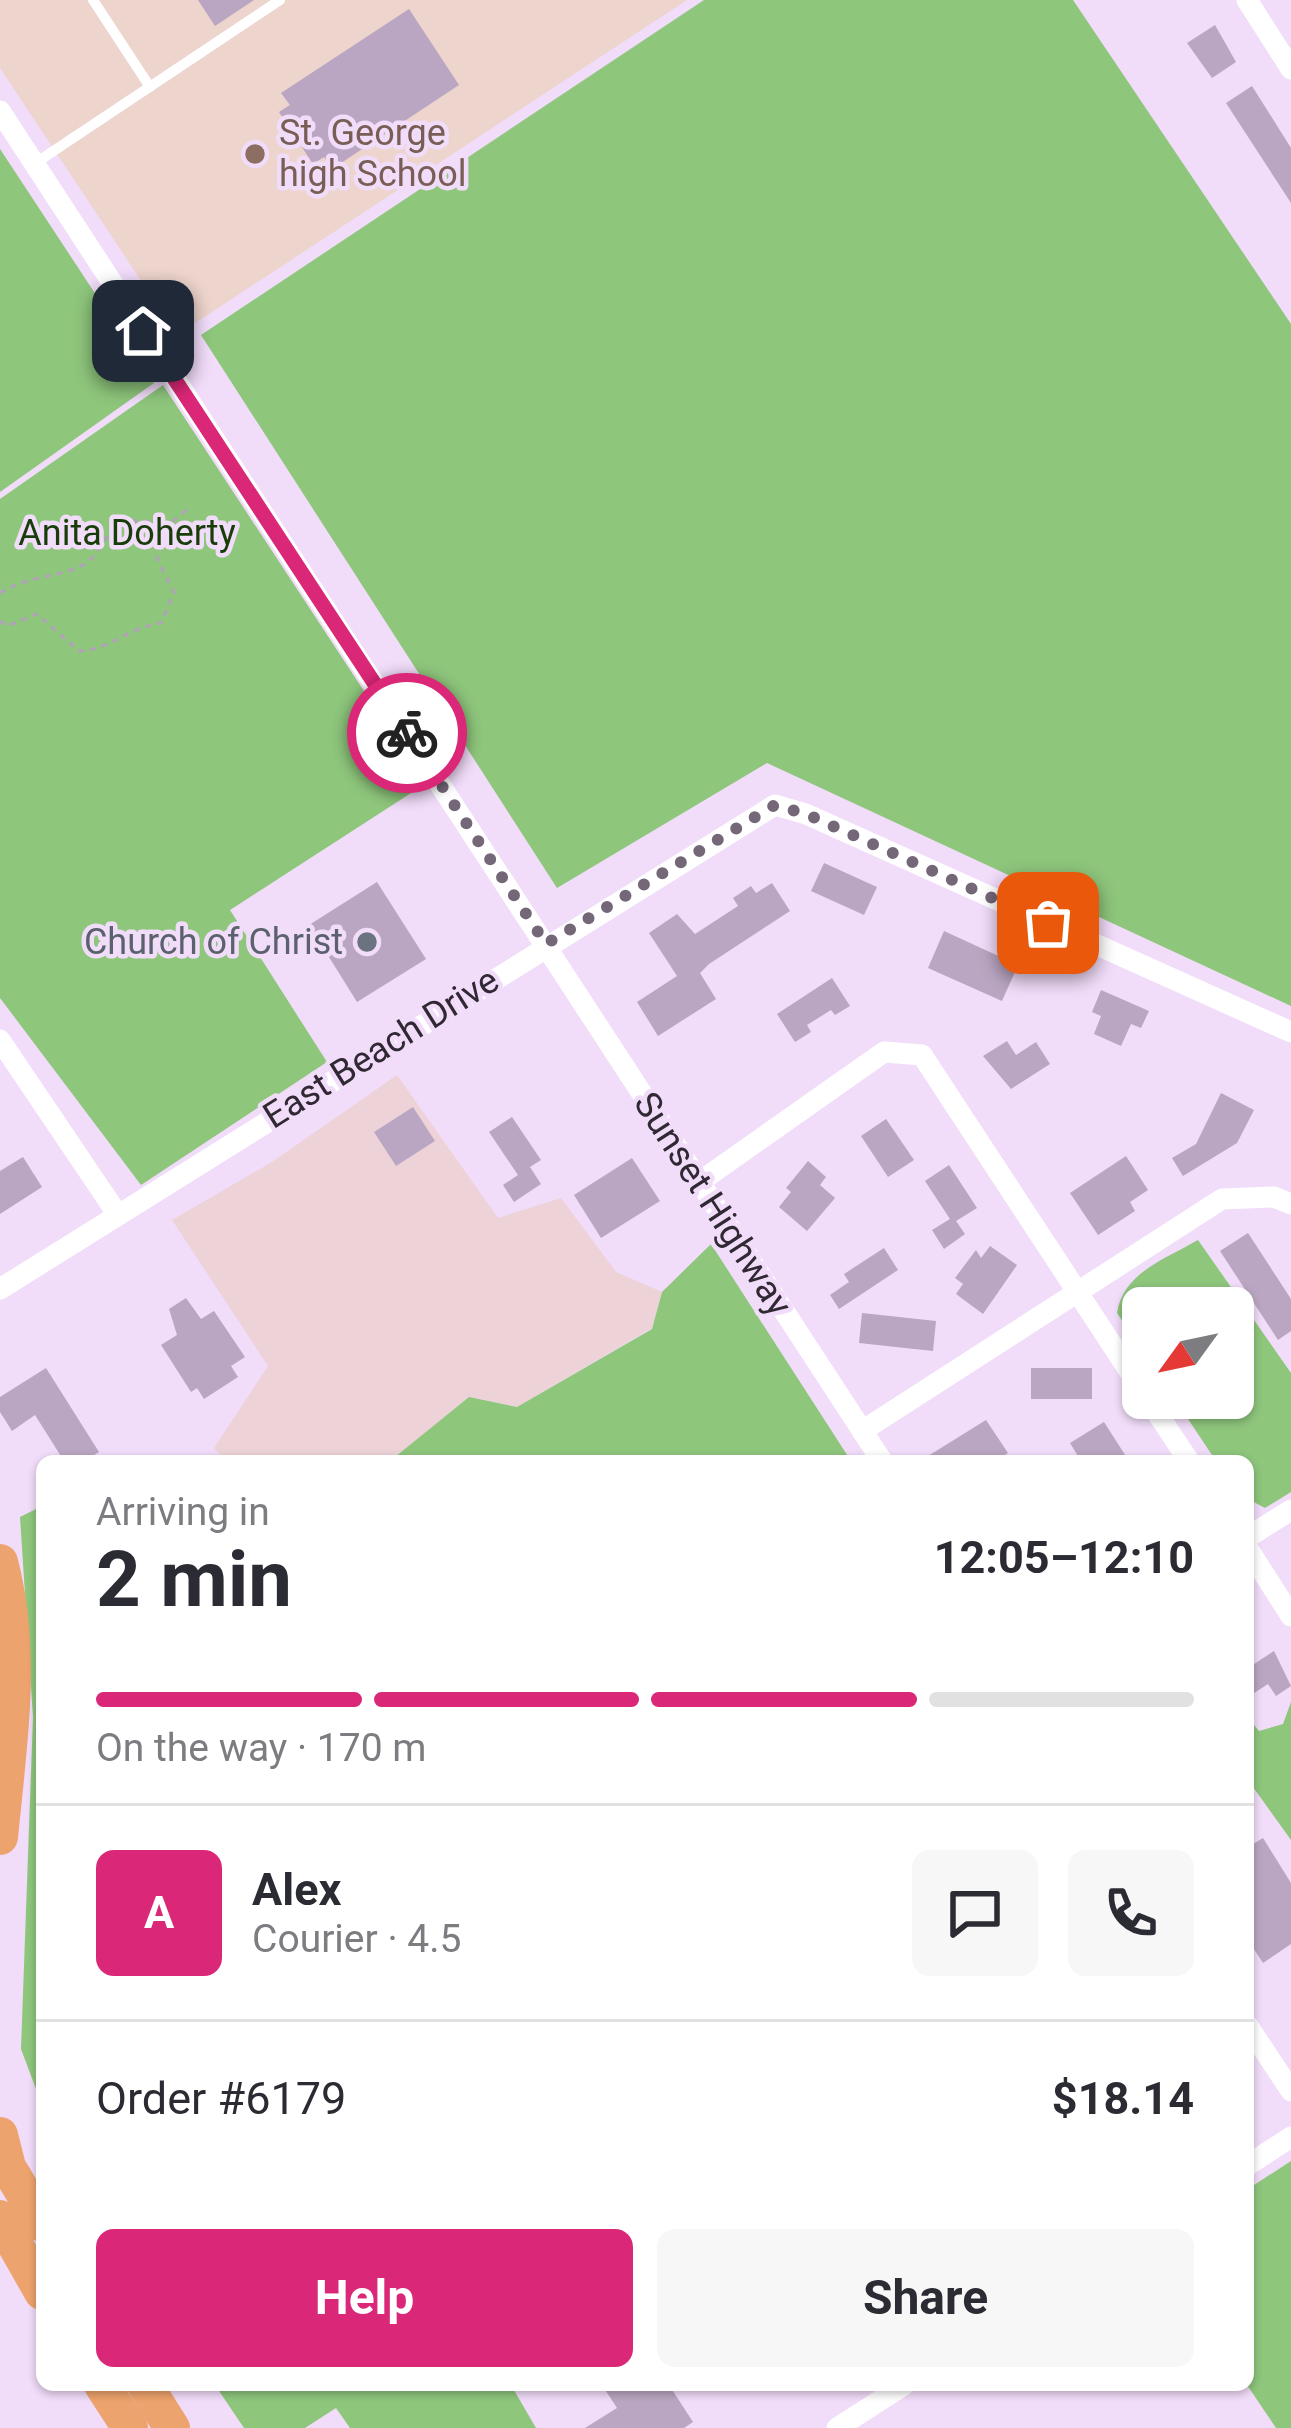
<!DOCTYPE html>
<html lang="en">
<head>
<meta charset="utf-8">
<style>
	:root { --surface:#fff; --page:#f7f7f7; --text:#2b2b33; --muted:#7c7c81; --line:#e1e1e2; --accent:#db2777 }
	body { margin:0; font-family:Roboto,sans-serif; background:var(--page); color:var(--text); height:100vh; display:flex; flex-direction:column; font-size:45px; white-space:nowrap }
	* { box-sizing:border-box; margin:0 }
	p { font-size:39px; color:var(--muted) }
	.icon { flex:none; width:66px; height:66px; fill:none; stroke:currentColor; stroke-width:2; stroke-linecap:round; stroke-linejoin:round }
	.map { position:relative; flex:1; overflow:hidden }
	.side { position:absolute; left:36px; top:1455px; width:1218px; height:936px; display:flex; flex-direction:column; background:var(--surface); border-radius:18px; box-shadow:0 3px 9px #0004 }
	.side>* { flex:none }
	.needle { width:78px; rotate:237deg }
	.tools { position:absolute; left:1122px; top:1287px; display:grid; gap:24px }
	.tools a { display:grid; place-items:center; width:132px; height:132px; border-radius:18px; background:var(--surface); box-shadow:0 3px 9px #0004; font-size:60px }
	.pin { position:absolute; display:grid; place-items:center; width:102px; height:102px; color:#fff; margin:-51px; border-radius:24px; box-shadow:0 6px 18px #0006 }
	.courier { position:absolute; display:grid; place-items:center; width:120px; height:120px; margin:-60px; border:9px solid #db2777; border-radius:50%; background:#fff; color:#222; box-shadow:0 3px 15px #0007 }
	.summary em { font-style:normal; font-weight:700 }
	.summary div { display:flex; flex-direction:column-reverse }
	.summary { display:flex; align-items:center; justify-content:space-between; height:204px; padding:0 60px }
	h1 { font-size:78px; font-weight:700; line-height:90px }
	.bar { display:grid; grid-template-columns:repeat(4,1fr); gap:18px 12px; align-content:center; height:144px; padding:0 60px }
	.bar i { height:15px; border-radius:9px; background:var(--line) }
	.bar .current { background:var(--accent) }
	.bar p { grid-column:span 4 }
	.line { display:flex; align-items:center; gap:30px; padding:0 60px; border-top:3px solid var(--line) }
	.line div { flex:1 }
	.round { display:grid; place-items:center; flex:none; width:126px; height:126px; border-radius:18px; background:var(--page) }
	.primary-button { display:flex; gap:24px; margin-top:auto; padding:24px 60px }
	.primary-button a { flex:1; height:138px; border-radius:18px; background:var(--accent); color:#fff; font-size:48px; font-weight:700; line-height:138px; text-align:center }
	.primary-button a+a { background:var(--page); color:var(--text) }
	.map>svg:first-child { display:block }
	.industrial { fill:#edd3d8 }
	.education { fill:#edd4cc }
	.green { fill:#8ec67c }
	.building { fill:#baa6c2 }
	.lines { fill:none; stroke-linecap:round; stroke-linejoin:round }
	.path { stroke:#b2a2b9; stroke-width:3; stroke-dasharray:6 6; stroke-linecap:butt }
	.lane { stroke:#fff; stroke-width:10 }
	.street { stroke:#fff; stroke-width:21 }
	.primary { stroke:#eda36d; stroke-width:36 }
	.done { stroke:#746778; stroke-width:12; stroke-dasharray:0 21.6 }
	.route { stroke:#db2777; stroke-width:15 }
	.education-dot { fill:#8d6e63; stroke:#f1dcf9; stroke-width:4.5 }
	.worship-dot { fill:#6b7280; stroke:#f1dcf9; stroke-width:4.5 }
	.labels { text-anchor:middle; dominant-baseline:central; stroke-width:9; stroke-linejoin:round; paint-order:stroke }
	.education-label { font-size:36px; fill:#785e54; stroke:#f1dcf9; text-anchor:start }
	.park-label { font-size:36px; fill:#183d09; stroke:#f1dcf9 }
	.worship-label { font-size:36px; fill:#5b616d; stroke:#f1dcf9; text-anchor:end }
	.street-label { font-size:36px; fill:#302833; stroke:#f1dcf9 }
</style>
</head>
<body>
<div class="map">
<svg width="1291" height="2428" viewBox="0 0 1291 2428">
	<rect width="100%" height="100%" fill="#f1dcf9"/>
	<path class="industrial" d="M 397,1075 L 498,1218 L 561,1198 L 616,1272 L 662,1292 L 652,1328 L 517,1407 L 469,1397 L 390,1461 L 226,1461 L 214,1448 L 268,1366 L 172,1220 L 272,1162 Z"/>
	<path class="education" d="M 0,0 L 687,0 L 177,335 L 0,68 Z"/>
	<g class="green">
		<path d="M 704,0 L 1073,0 L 1291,324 L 1291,1006 L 767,763 L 557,888 L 201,335 Z"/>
		<path d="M 0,149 L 154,383 L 0,492 Z"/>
		<path d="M 163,385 L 425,784 L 230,910 L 327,1062 L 141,1185 L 0,998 L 0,499 Z"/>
		<path d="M 1198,1240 L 1291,1373 L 1291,1492 L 1265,1508 L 1248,1499 L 1248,1461 L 1216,1461 L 1174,1398 L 1233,1398 L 1233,1308 L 1143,1308 L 1143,1353 L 1117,1313 C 1123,1273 1165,1259 1198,1240 Z"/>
		<path d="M 711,1244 L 851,1461 L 390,1461 L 469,1397 L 517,1407 L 652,1329 L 662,1292 Z"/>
		<path d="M 42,1506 L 42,2105 L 21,2049 L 33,1717 L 20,1517 Z"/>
		<path d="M 1291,1702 L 1291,1840 L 1248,1780 L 1248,1718 L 1259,1731 L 1283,1724 Z"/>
		<path d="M 1291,2161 L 1291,2428 L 1276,2428 L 1247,2385 L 1248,2189 Z"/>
		<path d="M 215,2385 L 511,2385 L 536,2428 L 350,2428 L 336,2408 L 305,2428 L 244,2428 Z"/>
	</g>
	<g class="building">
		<path d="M 198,0 L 254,0 L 215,26 Z"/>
		<path d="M 409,9 L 459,85 L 332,169 L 324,157 L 313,164 L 279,112 L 290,105 L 281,93 Z"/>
		<path d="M 1215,25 L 1236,62 L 1212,78 L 1187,43 Z"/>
		<path d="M 1252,86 L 1291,148 L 1291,203 L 1226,103 Z"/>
		<path d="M 824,863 L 877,887 L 864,915 L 811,891 Z"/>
		<path d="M 377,882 L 426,959 L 357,1002 L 309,925 Z"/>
		<path d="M 772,883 L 790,911 L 709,964 L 700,973 L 716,999 L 658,1036 L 637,1002 L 677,976 L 649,933 L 677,914 L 695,934 L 738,906 L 733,898 L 751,886 L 756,893 Z"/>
		<path d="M 944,931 L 1018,965 L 1002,1001 L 928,968 Z"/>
		<path d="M 832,978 L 850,1006 L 835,1015 L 831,1010 L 807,1025 L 811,1032 L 795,1042 L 777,1014 Z"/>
		<path d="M 1101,990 L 1149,1011 L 1141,1028 L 1131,1024 L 1121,1046 L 1094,1034 L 1101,1016 L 1092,1012 Z"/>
		<path d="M 1007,1041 L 1016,1055 L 1036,1042 L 1050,1064 L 1011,1089 L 983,1056 Z"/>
		<path d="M 1221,1093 L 1254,1110 L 1237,1143 L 1183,1176 L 1172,1158 L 1196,1144 Z"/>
		<path d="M 413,1107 L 435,1141 L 396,1166 L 374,1132 Z"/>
		<path d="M 512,1117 L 541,1160 L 530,1167 L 541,1184 L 514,1202 L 503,1185 L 518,1175 L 489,1132 Z"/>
		<path d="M 886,1119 L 914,1160 L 888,1177 L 861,1136 Z"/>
		<path d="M 1126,1156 L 1148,1190 L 1130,1202 L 1135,1211 L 1098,1235 L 1070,1193 Z"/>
		<path d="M 23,1157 L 42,1187 L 0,1214 L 0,1171 Z"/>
		<path d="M 632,1158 L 660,1201 L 601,1238 L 574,1195 Z"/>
		<path d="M 808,1161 L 826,1177 L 820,1185 L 835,1198 L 807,1231 L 779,1207 L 791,1192 L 786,1188 Z"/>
		<path d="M 949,1165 L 977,1208 L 956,1221 L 965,1234 L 944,1249 L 932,1230 L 950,1219 L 925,1181 Z"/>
		<path d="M 1248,1233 L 1291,1299 L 1291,1331 L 1278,1340 L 1220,1251 Z"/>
		<path d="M 990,1246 L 1017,1265 L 983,1314 L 956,1294 L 963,1284 L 955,1278 L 976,1250 L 981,1258 Z"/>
		<path d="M 884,1248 L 898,1270 L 839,1309 L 830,1295 L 849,1282 L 844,1274 Z"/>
		<path d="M 186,1298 L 201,1319 L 214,1311 L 245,1357 L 231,1366 L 238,1377 L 204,1399 L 197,1388 L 191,1392 L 161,1345 L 177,1335 L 169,1309 Z"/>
		<path d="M 862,1313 L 936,1321 L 933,1351 L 859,1343 Z"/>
		<path d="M 46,1368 L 99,1452 L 84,1461 L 64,1461 L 35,1415 L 12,1431 L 0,1412 L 0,1397 Z"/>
		<rect x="1031" y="1368" width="61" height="31"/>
		<path d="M 986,1420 L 1008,1453 L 995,1461 L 920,1461 Z"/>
		<path d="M 1104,1422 L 1129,1461 L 1081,1461 L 1070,1443 Z"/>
		<path d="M 1274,1651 L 1291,1686 L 1276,1696 L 1268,1684 L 1248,1697 L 1248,1668 Z"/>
		<path d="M 1263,1838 L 1291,1883 L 1291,1944 L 1263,1963 L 1248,1940 L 1248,1847 Z"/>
		<path d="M 602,2385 L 669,2385 L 693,2422 L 684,2428 L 585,2428 L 617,2408 Z"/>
	</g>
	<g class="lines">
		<g class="path">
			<path d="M 0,593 C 24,578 46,578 71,570 C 118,555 92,508 162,524"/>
			<path d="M 0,621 L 7,626 L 37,614 L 79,651 C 113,649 124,629 161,623 L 174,593 L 156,556 L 157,534 L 189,508"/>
		</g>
		<g class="lane">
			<path d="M 93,0 L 150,87"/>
			<path d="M 34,164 L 280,0"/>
		</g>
		<g class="street">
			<path d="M 1247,0 L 1291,69"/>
			<path d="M 0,111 L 882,1461"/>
			<path d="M 0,1040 L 116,1212"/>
			<path d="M 698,1183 L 884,1052 L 922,1055 L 1143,1392"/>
			<path d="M 0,1289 L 775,805 L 806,814 L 1291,1032"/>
			<path d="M 1147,1398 L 1189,1461"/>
			<path d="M 862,1431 L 1222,1199 L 1274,1197 L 1291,1204"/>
			<path d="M 1248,1537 L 1291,1510"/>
			<path d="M 1248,1549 L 1291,1616"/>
			<path d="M 1248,2026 L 1291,2091"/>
			<path d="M 1248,2165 L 1291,2137"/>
			<path d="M 837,2428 L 904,2385"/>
		</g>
		<g class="primary">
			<path d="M 0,1562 C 24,1653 9,1744 0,1837"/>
			<path d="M 0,2135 L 8,2167 L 42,2224"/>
			<path d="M 0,2218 L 42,2292"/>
			<path d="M 102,2385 L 130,2428"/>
			<path d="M 145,2385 L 172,2428"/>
		</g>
	</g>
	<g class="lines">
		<path class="done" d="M 407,733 L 546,944 L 775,805 L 806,814 L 1048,923"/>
		<path class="route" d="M 143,331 L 407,733"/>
	</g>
	<circle class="education-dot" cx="255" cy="154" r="12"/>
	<circle class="worship-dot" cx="367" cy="942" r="12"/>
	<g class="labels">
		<g class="education-label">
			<text x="279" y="133">St. George<tspan x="279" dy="41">high School</tspan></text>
		</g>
		<g class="park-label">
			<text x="127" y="533">Anita Doherty</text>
		</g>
		<g class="worship-label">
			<text x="343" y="942">Church of Christ</text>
		</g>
		<g class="street-label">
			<text transform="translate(381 1048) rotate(-32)">East Beach Drive</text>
			<text transform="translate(713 1204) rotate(57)">Sunset Highway</text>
		</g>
	</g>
</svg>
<div class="tools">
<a><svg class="needle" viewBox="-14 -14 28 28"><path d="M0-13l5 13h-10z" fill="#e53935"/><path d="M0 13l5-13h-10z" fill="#7c7c81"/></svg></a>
</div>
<div class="pin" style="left:1048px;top:923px;background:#ea580c"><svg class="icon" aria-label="bag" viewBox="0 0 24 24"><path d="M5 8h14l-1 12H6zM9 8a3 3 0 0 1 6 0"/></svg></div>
<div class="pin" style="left:143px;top:331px;background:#1f2937"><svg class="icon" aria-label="home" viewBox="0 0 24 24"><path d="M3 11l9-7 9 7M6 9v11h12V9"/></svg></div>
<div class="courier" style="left:407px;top:733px"><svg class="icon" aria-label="bike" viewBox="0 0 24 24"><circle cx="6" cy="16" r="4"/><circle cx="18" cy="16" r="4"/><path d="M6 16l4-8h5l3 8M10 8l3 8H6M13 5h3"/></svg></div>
<section class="side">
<div class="summary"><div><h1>2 min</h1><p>Arriving in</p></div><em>12:05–12:10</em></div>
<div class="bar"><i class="current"></i><i class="current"></i><i class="current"></i><i></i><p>On the way · 170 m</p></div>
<div class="line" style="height:216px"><b class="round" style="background:var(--accent);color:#fff">A</b><div><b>Alex</b><p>Courier · 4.5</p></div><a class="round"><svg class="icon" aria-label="chat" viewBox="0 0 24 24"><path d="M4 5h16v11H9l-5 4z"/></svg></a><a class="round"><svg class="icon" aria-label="phone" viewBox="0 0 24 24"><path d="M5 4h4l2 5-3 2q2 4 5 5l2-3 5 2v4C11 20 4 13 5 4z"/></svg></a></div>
<div class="line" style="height:156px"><div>Order #6179</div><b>$18.14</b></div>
<div class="primary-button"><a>Help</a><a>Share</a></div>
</section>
</div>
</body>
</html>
